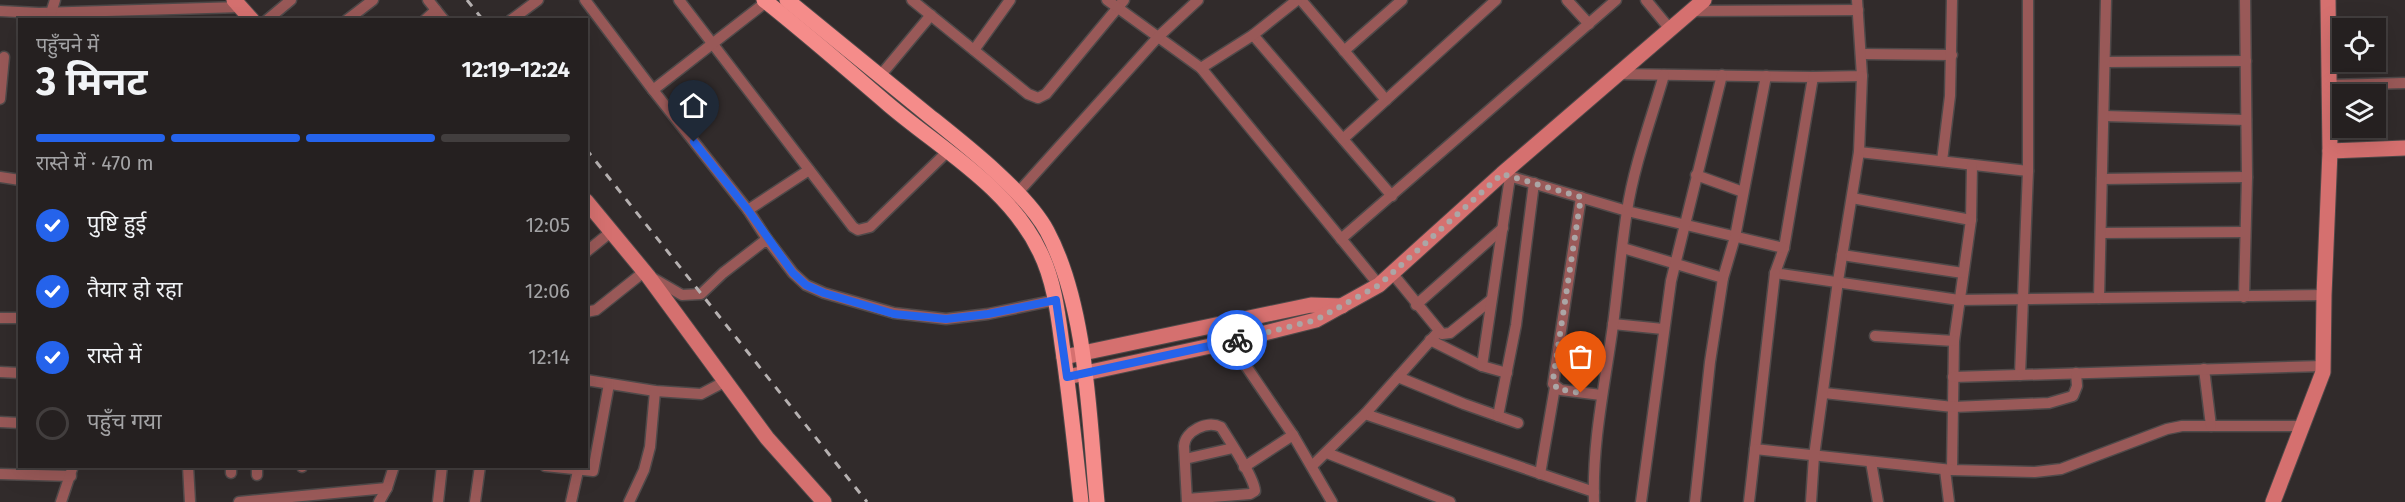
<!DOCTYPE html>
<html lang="hi">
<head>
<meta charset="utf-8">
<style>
	:root { --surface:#252020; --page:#2d2829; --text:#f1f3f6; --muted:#a3a3a5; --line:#423e3e; --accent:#2563eb }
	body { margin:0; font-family:"Fira Sans","Noto Sans Devanagari",sans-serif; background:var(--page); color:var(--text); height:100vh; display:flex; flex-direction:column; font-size:22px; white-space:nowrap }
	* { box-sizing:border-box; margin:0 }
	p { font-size:20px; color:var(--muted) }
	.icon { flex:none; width:33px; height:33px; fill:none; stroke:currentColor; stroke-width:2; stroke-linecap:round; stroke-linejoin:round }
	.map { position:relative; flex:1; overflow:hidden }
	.sheet { position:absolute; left:18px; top:18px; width:570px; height:450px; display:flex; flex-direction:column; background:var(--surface); border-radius:0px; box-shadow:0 6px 24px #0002,0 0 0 2px var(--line) }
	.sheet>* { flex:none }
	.controls { position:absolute; left:2332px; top:18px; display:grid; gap:12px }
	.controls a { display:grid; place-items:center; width:54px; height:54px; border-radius:0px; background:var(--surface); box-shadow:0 6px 24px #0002,0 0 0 2px var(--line); font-size:30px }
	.pin { position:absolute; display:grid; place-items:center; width:51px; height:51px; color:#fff; margin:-62px -26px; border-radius:50% 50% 50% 0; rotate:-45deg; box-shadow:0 0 6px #0007 }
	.pin .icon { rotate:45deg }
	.courier { position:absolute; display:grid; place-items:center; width:60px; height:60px; margin:-30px; border:4px solid #2563eb; border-radius:50%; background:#fff; color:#222; box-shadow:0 2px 8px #0007 }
	.overview em { font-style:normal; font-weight:700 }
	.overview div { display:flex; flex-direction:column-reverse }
	.overview { display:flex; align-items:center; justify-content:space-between; height:102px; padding:0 18px }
	h1 { font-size:39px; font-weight:700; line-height:45px }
	.bar { display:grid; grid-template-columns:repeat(4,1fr); gap:9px 6px; align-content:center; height:72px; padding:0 18px }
	.bar i { height:8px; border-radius:4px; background:var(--line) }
	.bar .active { background:var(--accent) }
	.bar p { grid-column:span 4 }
	ol { padding:0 18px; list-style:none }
	li { display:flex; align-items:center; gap:18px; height:66px }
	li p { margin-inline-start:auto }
	li .icon { padding:6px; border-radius:50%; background:var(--accent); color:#fff; stroke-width:4 }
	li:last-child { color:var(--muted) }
	li i { width:33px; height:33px; border:3px solid var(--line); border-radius:50% }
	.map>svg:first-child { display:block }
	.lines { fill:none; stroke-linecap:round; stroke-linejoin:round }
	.street-casing { stroke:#4f4949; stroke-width:13 }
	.secondary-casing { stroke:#4f4949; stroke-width:17 }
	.primary-casing { stroke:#4f4949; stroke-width:17 }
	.street { stroke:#995958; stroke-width:10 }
	.secondary { stroke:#d5706f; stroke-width:15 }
	.primary { stroke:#f58c8a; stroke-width:15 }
	.rail { stroke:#b6b1b1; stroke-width:3; stroke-dasharray:8 8; stroke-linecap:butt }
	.done { stroke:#aba6a6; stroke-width:6; stroke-dasharray:0 10.8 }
	.route { stroke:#2563eb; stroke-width:8 }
</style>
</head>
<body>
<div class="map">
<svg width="2405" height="502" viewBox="0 0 2405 502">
	<rect width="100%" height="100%" fill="#312b2b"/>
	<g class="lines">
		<g class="street-casing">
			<g id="street">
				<path d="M 428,0 L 444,20"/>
				<path d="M 585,0 L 653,90 L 748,210 L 767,239"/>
				<path d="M 679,0 L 853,227 L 858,230 L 870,227 L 948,151"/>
				<path d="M 912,0 L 1028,94 L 1038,98 L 1046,94 L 1124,0"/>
				<path d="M 1107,0 L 1201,68 L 1379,285"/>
				<path d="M 1301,0 L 1386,100"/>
				<path d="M 1567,0 L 1589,24"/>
				<path d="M 1646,0 L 1670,29"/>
				<path d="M 0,11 L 39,13 L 241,7"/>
				<path d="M 1691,11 L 1858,10"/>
				<path d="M 51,13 L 55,0"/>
				<path d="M 267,20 L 291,0"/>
				<path d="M 347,20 L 373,0"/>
				<path d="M 425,20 L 436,10"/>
				<path d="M 511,20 L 538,0"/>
				<path d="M 1253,35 L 1392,196"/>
				<path d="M 974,50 L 1010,0"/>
				<path d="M 1344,51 L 1402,0"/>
				<path d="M 1861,54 L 1952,55"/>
				<path d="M 2105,62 L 2246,61"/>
				<path d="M 1201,68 L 1253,35 L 1297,0"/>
				<path d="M 1617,74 L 1813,77 L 1784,248 L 1775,273 L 1959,300 L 2324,295"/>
				<path d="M 880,76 L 931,15"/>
				<path d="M 1813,77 L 1862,76 L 1857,0"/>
				<path d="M 2329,85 L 2405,83"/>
				<path d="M 653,90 L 766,2"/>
				<path d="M 0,99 L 4,57"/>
				<path d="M 2104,116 L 2246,120"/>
				<path d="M 1343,139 L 1496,0"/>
				<path d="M 1859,152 L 2028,171"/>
				<path d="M 1942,161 L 1950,96 L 1952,0"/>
				<path d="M 1972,165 L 1971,220 L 1954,341 L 1952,470 L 2035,472 L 2061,469 L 2167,429 L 2182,426 L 2302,426"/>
				<path d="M 1502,174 L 1627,211 L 1784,248"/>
				<path d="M 1696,175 L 1743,192"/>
				<path d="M 0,177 L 20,180"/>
				<path d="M 2102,179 L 2247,177"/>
				<path d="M 1014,197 L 1158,37 L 1198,0"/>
				<path d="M 1581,197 L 1553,384 L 1561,390 L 1601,395"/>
				<path d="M 1852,198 L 1971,220"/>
				<path d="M 748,210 L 809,170"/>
				<path d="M 2101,233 L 2245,232"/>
				<path d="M 1341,239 L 1616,0"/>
				<path d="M 1623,248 L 1723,278"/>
				<path d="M 586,252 L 612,231"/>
				<path d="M 1842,255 L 1963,273"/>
				<path d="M 1392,273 L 1442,334 L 1450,333 L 1491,300"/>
				<path d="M 1775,273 L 1755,449 L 1952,470"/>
				<path d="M 651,277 L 682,295 L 701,294 L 723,273 L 767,239 L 793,273 L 806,285 L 824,293 L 894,313 L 946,319 L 988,314 L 1056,300"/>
				<path d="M 2244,297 L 2247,177 L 2245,0"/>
				<path d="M 2099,298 L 2106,0"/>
				<path d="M 1416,305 L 1503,228"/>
				<path d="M 586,312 L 596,310 L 645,271"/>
				<path d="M 0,318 L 20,318"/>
				<path d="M 1613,324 L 1663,329"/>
				<path d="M 1218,325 L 1293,435 L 1332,502"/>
				<path d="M 1875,336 L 1954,341"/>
				<path d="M 1430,340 L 1482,366 L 1507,373"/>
				<path d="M 1482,366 L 1510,177"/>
				<path d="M 2204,369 L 2211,426"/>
				<path d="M 0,372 L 20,373"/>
				<path d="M 2020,375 L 2028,171 L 2028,0"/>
				<path d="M 1398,377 L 1464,404 L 1518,423"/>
				<path d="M 1953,377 L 2323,366"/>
				<path d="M 586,380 L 655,391 L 701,394 L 726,381"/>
				<path d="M 1824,393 L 1953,407 L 2049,403 L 2073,396 L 2077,386 L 2076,373"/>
				<path d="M 1365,414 L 1594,492"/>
				<path d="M 1498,416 L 1516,325 L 1534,183"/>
				<path d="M 0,422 L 20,423"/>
				<path d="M 1327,453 L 1450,502"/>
				<path d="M 1185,459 L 1233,448"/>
				<path d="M 1871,462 L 1878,502"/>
				<path d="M 188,466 L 190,502"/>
				<path d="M 231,466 L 231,473"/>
				<path d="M 545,466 L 593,471 L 609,384"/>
				<path d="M 1312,466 L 1365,414 L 1438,332"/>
				<path d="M 302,467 L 302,466"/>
				<path d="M 1244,467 L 1293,435"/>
				<path d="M 1945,470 L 1949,502"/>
				<path d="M 0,474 L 71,476"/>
				<path d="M 1540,474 L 1555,387"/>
				<path d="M 257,475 L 257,466"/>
				<path d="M 1187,499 L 1250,494 L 1255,491 C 1254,477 1229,440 1221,427 C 1207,420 1185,431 1184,446 L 1187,502"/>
				<path d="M 61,502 L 73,466"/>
				<path d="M 239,502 L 387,488"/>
				<path d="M 379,502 L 387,488 L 394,466"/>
				<path d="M 438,502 L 442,466"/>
				<path d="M 475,502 L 480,466"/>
				<path d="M 571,502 L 578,471"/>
				<path d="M 629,502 L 644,470 L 650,447 L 655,391"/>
				<path d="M 1594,502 C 1592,442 1605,384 1613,325 C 1618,287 1621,249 1627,211 C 1634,165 1651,120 1664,75"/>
				<path d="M 1641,502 L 1671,281 L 1722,75"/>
				<path d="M 1695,502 L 1710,362 L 1723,278 L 1735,237 L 1766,76"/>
				<path d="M 1749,502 L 1755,449"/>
				<path d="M 1811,502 L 1814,456 L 1838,281 L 1859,152 L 1862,76"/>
			</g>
		</g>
		<g class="secondary-casing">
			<g id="secondary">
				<path d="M 234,0 L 252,20"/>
				<path d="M 2328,0 L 2330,151 L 2405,148"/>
				<path d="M 586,201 L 648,276 L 767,438 L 824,502"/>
				<path d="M 1064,357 L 1311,305 L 1342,306"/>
				<path d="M 1067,377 L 1229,342 L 1316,320 L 1379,285 L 1502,174 L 1704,0"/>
				<path d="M 2273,502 L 2323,372 L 2324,295 L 2330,151"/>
			</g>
		</g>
		<g class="primary-casing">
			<g id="primary">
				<path d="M 764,0 C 807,34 848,70 889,105 C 942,150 1009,187 1040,252 C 1054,280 1058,314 1062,344 C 1070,397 1075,449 1081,502"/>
				<path d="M 787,0 C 834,38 881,77 928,115 C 963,143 1026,192 1047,231 C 1087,306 1089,418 1097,502"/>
			</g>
		</g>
		<use href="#street" class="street"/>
		<use href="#secondary" class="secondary"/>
		<use href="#primary" class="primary"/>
		<g class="rail">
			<path d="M 467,0 L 483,20"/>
			<path d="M 586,149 L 867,502"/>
		</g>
	</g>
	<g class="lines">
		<path class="done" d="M 1237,340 L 1316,320 L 1379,285 L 1502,174 L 1581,197 L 1553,380 L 1557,389 L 1581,393"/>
		<path class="route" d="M 694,142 L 748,210 L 793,273 L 806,285 L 824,293 L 894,314 L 946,319 L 988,314 L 1056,300 L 1067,377 L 1237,340"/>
	</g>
</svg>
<div class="controls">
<a><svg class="icon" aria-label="locate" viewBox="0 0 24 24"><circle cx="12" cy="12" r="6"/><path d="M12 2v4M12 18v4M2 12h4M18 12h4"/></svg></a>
<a><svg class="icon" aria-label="layers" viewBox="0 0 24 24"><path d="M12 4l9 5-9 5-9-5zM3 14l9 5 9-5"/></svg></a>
</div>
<div class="pin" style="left:1581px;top:393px;background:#ea580c"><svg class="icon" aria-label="bag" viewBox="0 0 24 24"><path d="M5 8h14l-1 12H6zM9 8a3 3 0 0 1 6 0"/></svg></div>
<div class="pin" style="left:694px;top:142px;background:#1f2937"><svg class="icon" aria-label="home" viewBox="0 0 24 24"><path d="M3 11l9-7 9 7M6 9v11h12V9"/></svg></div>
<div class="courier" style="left:1237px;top:340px"><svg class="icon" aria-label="bike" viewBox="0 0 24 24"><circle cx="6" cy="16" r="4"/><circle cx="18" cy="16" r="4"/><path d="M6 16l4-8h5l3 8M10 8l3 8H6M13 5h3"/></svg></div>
<section class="sheet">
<div class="overview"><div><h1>3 मिनट</h1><p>पहुँचने में</p></div><em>12:19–12:24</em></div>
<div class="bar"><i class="active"></i><i class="active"></i><i class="active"></i><i></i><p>रास्ते में · 470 m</p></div>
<ol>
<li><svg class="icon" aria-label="check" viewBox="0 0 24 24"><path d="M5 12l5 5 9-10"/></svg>पुष्टि हुई<p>12:05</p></li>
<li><svg class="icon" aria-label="check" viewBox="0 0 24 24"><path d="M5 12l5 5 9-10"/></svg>तैयार हो रहा<p>12:06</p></li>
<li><svg class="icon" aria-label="check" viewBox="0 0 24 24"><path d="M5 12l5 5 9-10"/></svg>रास्ते में<p>12:14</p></li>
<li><i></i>पहुँच गया</li>
</ol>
</section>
</div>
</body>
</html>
